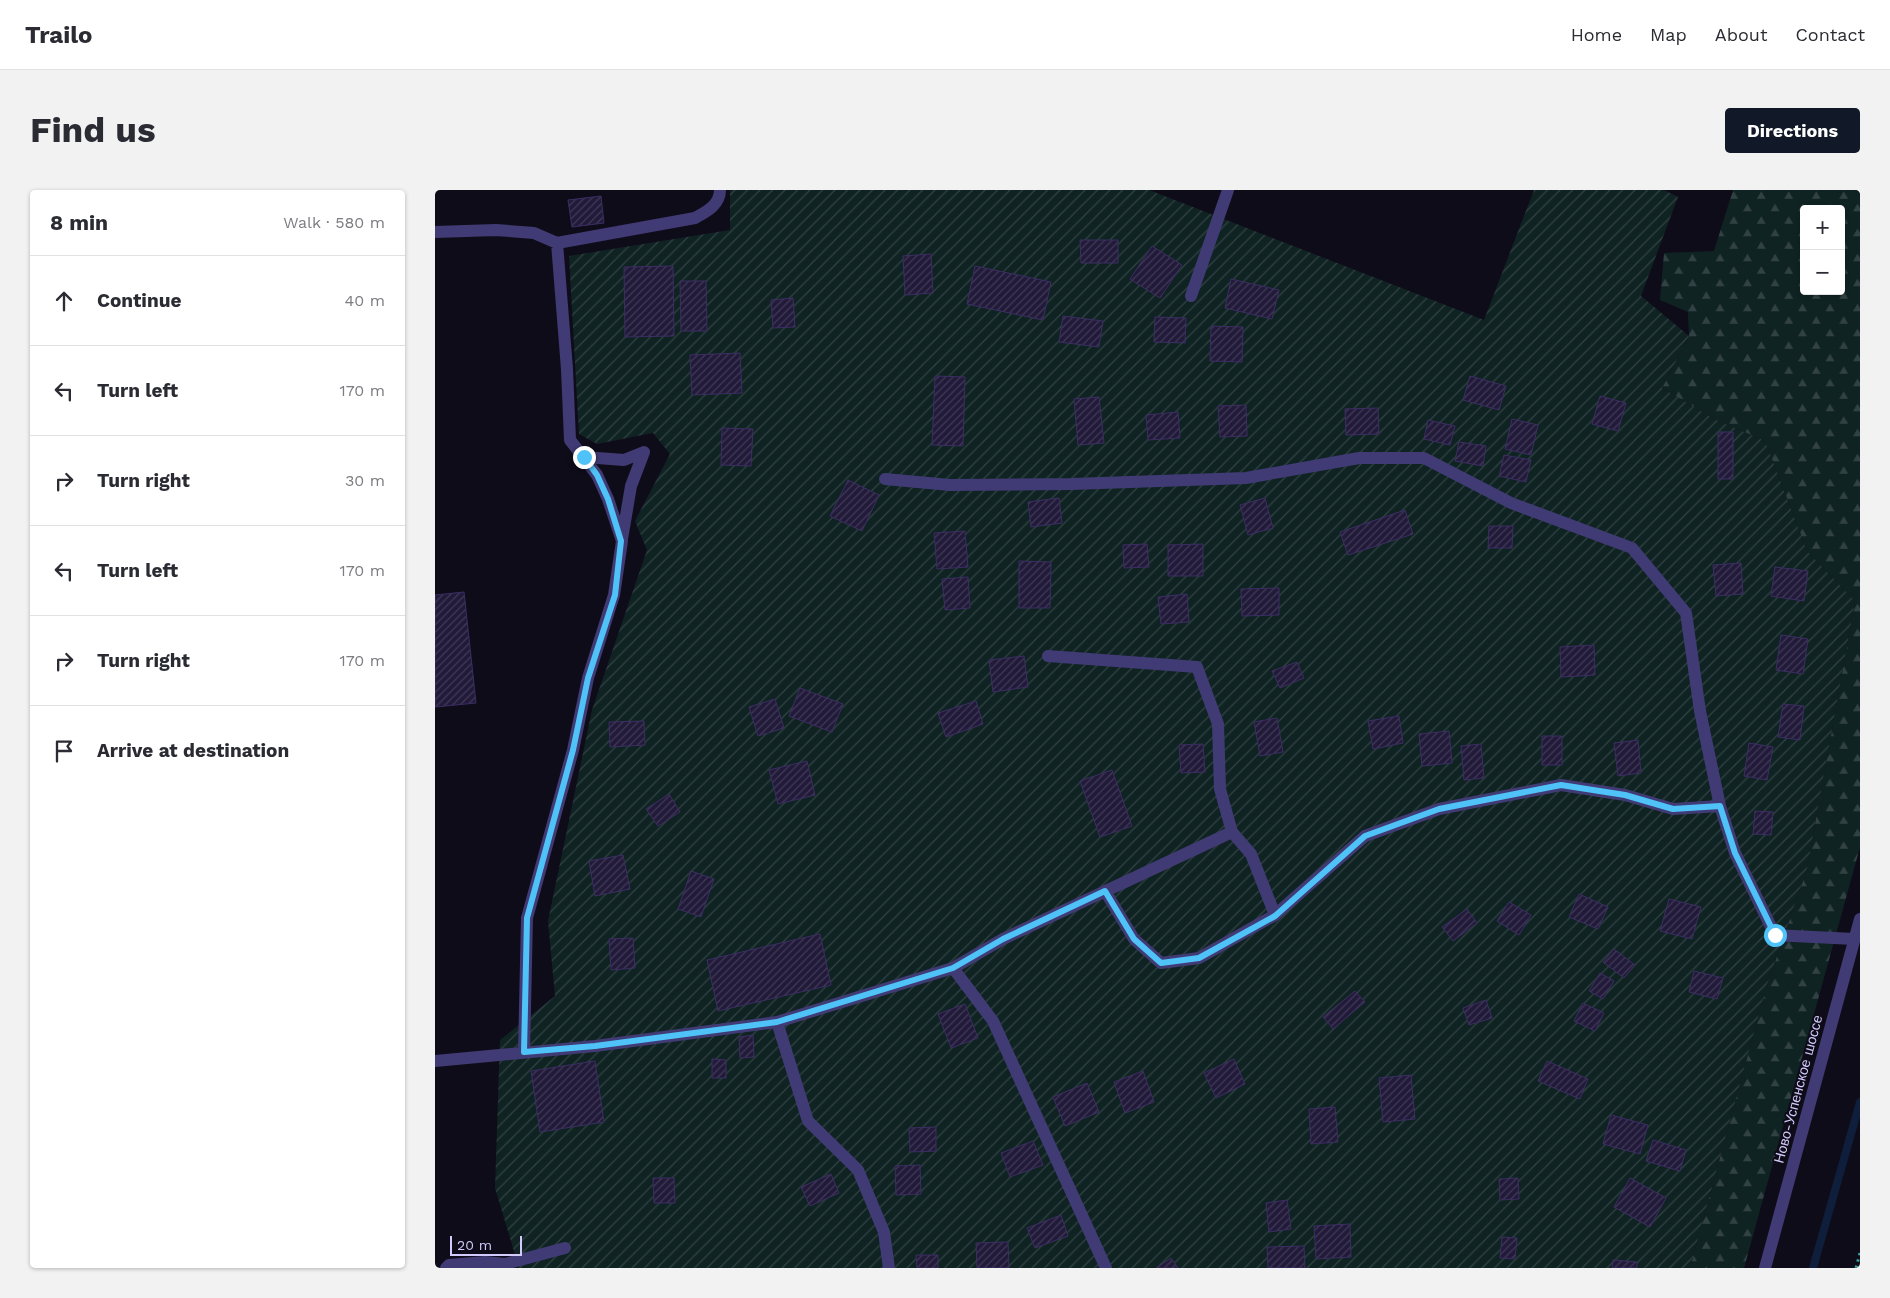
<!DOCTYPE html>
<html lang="en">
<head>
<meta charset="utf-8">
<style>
	:root { --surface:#fff; --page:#f2f2f3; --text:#2b2b33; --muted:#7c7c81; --line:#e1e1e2; --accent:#111827 }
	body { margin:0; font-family:"Work Sans",sans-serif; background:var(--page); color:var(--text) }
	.controls { position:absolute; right:15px; top:15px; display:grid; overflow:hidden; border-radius:5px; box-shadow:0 1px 4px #0004 }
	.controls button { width:45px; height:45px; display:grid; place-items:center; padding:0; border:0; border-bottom:1px solid var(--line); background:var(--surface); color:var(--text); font:25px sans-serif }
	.scale { position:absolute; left:15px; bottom:12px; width:72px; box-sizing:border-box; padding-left:5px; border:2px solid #d1cafa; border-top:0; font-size:14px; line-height:18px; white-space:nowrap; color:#d1cafa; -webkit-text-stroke:4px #0f0c1a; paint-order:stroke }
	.stop { position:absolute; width:15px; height:15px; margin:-11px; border:4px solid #4fc3f7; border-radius:50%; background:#fff }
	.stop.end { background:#4fc3f7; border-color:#fff; box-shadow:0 1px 5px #0008 }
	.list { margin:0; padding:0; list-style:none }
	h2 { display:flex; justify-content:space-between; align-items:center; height:65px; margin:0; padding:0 20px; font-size:21px }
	h2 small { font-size:16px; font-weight:400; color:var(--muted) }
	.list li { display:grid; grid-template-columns:32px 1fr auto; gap:15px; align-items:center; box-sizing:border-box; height:90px; padding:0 20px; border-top:1px solid var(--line) }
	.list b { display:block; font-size:19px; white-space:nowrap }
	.list em { font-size:16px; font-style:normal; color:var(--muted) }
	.icon { flex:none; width:28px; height:28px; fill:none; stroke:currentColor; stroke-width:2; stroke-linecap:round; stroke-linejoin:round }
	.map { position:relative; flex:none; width:1425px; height:1078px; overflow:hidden; border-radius:5px }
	header { display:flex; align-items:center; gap:30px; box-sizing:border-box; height:70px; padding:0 25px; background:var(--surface); border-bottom:1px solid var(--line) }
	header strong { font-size:24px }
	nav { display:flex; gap:28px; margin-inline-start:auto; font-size:18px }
	.intro { display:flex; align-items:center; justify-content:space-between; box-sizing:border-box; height:120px; padding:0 30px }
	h1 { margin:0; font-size:35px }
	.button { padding:12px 22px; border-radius:5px; background:var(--accent); color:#fff; font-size:18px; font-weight:700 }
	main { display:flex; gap:30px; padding:0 30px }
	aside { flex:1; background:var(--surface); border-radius:5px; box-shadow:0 1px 4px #0004 }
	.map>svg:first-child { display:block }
</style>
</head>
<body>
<header>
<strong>Trailo</strong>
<nav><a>Home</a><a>Map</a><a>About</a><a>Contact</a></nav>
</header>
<div class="intro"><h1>Find us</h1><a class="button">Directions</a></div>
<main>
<aside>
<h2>8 min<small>Walk · 580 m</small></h2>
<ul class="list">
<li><svg class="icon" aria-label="ahead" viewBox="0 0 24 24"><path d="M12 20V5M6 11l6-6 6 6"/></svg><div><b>Continue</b></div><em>40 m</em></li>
<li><svg class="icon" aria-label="left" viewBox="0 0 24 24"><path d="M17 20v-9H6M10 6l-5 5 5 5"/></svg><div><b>Turn left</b></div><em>170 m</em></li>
<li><svg class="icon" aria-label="right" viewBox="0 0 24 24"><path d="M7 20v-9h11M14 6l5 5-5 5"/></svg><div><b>Turn right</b></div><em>30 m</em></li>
<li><svg class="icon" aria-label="left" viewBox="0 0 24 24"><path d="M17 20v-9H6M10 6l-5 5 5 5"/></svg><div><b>Turn left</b></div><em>170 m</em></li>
<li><svg class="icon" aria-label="right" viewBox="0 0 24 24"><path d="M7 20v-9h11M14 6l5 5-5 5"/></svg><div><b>Turn right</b></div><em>170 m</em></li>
<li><svg class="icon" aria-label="arrive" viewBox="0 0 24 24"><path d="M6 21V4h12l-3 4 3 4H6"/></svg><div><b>Arrive at destination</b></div></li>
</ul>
</aside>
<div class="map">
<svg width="1425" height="1078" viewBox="0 0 1425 1078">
	<defs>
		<pattern id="forest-firs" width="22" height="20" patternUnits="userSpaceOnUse" patternTransform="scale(1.25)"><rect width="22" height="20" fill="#102323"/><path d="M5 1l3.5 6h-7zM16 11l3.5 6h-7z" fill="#324244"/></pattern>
		<pattern id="garden-furrows" width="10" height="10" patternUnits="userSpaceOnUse" patternTransform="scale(1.25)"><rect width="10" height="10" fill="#102323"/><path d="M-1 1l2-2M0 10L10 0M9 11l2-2" fill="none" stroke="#324244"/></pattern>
		<pattern id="building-hatch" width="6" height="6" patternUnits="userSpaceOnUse" patternTransform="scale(1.25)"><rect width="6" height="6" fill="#221a39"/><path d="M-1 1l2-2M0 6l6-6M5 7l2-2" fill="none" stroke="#413a57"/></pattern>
	</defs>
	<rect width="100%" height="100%" fill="#0f0c1a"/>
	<path fill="url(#forest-firs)" fill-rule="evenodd" d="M1298,0H1425V657L1309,1078H1255L1331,798L1372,679L1420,411L1372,361L1330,251L1279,229L1227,198L1254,146L1253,122L1225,110L1229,63L1279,61ZM1369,19H1406V101H1369Z"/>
	<path fill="url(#garden-furrows)" d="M295,0H714L1049,130L1099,0H1229L1243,7L1206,106L1254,146L1227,198L1279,229L1330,251L1372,361L1420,411L1372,679L1331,798L1255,1078H84L60,998L65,850L120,806L113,731L157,520L212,360L200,331L235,264L218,243L162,254L144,244L134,66L295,40Z"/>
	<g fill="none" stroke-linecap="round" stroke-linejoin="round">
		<path stroke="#0f1e3b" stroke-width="8" d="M1378,1078L1425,912"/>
	</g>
	<path fill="url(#building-hatch)" stroke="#3b2e63" d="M166,6L169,33L137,37L133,10Z
		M645,50H683V73H646Z
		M717,56L747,75L725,108L695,89Z
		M496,64L498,103L470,105L468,66Z
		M238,76L239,146L190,147L189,77Z
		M540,76L616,92L608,130L532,114Z
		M796,89L844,100L837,129L790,118Z
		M245,91H271L272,141H246Z
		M358,108L360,137L338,138L336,110Z
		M628,126L668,131L664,157L624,152Z
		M720,127L751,128L750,153L719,152Z
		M776,136L808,137L807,172L775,171Z
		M305,163L307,203L257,205L255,165Z
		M500,186L530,187L528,256L497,255Z
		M1035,186L1071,196L1064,220L1028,210Z
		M1165,206L1191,213L1183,241L1157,234Z
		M664,207L669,253L643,255L639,209Z
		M811,215L812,246L785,247L783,216Z
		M943,218L944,244L911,245L910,219Z
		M743,222L745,248L713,250L711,225Z
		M1077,229L1103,235L1096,265L1070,259Z
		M993,230L1020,236L1015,255L989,249Z
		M287,238L318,239L316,276L286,275Z
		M1283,242H1298V289H1283Z
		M1024,252L1051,256L1048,276L1020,271Z
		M1069,265L1096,270L1091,292L1064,286Z
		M413,290L444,305L427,341L395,326Z
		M624,308L627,333L596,337L593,312Z
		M830,308L838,338L813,345L805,315Z
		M970,320L978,344L913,365L905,342Z
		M1054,336H1078L1077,358H1053Z
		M530,341L533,377L502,379L499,343Z
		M712,354L714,377L689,378L688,355Z
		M768,354V386H733V355Z
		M584,371L616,372L615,418H584Z
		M1306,373L1308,404L1281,406L1278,375Z
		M1340,377L1373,381L1369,411L1336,406Z
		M533,387L535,418L510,420L507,389Z
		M844,398V425L807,426L806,399Z
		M29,402L41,513L0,517V405Z
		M752,404L754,432L726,434L723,407Z
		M1346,445L1373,449L1368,484L1341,480Z
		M1159,455L1160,485L1126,487L1125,457Z
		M589,466L593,497L558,502L554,470Z
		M862,472L869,488L845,498L837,481Z
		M365,498L408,514L397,542L354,526Z
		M340,509L349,538L323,546L314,517Z
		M541,511L548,534L511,547L503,523Z
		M1348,514L1369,516L1365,550L1343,547Z
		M964,526L968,553L938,559L933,531Z
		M842,528L848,562L825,566L819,532Z
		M209,531L210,555L175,557L174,532Z
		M1014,541L1017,573L987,576L984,544Z
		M1107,546H1127V575H1107Z
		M1203,550L1206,583L1183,586L1179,553Z
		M1314,553L1338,557L1332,590L1309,586Z
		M768,554L770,582L746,583L744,555Z
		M1046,554L1049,588L1029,590L1026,556Z
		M372,571L380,605L343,614L334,580Z
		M677,580L697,636L665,647L645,591Z
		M234,604L245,622L223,636L211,619Z
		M1320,621L1338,622L1336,645L1318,644Z
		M188,665L195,699L160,706L154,671Z
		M256,681L279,689L266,727L243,719Z
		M1144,704L1173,717L1163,739L1134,727Z
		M1234,709L1266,717L1257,749L1225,741Z
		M1074,712L1096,725L1084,745L1062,731Z
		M1032,719L1042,733L1018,751L1007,737Z
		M385,744L396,795L283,821L272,770Z
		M198,748L200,778L176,780L174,749Z
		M1179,759L1200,775L1189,788L1168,772Z
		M1259,781L1288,788L1282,809L1254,802Z
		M1165,783L1179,791L1168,809L1154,801Z
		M920,801L930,812L898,839L888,827Z
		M1051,810L1057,828L1034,835L1028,818Z
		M1148,813L1169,823L1160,841L1139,831Z
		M530,814L543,848L516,858L503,824Z
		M318,845L319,867L305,868L304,847Z
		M277,869L291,870V888H277Z
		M799,869L810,894L781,908L769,883Z
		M160,871L169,932L105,942L96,881Z
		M1112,871L1153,889L1145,909L1103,891Z
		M708,881L719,912L690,923L679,892Z
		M976,885L980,929L948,932L944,888Z
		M652,893L664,922L630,936L618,907Z
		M900,917L903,952L876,954L874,919Z
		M1176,925L1213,935L1205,964L1168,954Z
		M501,937V961L475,962L474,938Z
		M1218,950L1251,960L1245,981L1211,971Z
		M598,951L608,975L575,987L566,963Z
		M485,975L486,1004L461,1005L460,976Z
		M396,984L404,1003L375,1016L366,997Z
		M218,988H239L240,1013H219Z
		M1083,988L1084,1009L1065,1010L1064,989Z
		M1195,988L1231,1008L1215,1037L1179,1017Z
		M852,1010L856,1039L834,1042L831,1013Z
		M626,1025L633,1046L600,1058L592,1038Z
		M915,1034L916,1067L881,1069L879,1036Z
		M1067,1047L1082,1048L1080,1069L1065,1068Z
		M573,1052L574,1078H542L541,1053Z
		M869,1056L870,1078H833L832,1057Z
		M481,1065H503V1078H482Z
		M736,1068L743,1078H721Z
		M1178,1070L1202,1072V1078H1177Z"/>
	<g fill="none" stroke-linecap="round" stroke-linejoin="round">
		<path stroke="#36a2a0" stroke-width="3" stroke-dasharray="2.5 4" stroke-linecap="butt" d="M1421,1078L1425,1063"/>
		<path stroke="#403b75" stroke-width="12" d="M0,42L61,40L99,43L122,53L132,179L135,250L162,285L173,309L187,351L179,405L153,488L138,560L92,728L89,862
			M122,53L260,28C271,22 285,15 285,0
			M756,106L793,0
			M149,267L189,270L209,262L196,296L187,349
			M450,289L515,295L637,294L811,288L924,268H989L1076,313L1197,358L1251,423L1265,521L1285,616L1300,663L1340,745L1419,749
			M613,466L762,477L783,534L785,599L797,642L816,664L840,725
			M670,701L699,749L726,773L764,768L840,725L930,646L1004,619L1126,595L1190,605L1238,619L1285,616
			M518,778L558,831L671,1078
			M342,832L373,931L423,980L449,1042L454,1078
			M0,871L160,856L342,832L518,778L568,749L797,642
			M11,1078L14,1075L50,1072L70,1074L130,1058
			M1330,1078L1425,729"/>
	</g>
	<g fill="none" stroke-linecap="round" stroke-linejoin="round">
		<path stroke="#4fc3f7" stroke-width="6" d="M149,267L162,285L173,309L186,351L180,405L153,488L138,560L92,728L89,862L160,856L342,832L518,778L568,749L670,701L699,749L726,773L764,768L840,726L930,646L1004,619L1126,595L1190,605L1238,619L1285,616L1300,663L1340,745"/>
	</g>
	<g text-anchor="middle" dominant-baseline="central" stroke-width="4" stroke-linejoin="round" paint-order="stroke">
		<g font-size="14" fill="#d1cafa" stroke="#0f0c1a">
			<text transform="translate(1363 899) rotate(-75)">Ново-Успенское шоссе</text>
		</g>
	</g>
</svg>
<div class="controls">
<button>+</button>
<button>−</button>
</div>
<div class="scale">20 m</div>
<div class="stop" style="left:1340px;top:745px"></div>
<div class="stop end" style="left:149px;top:267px"></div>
</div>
</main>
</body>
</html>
